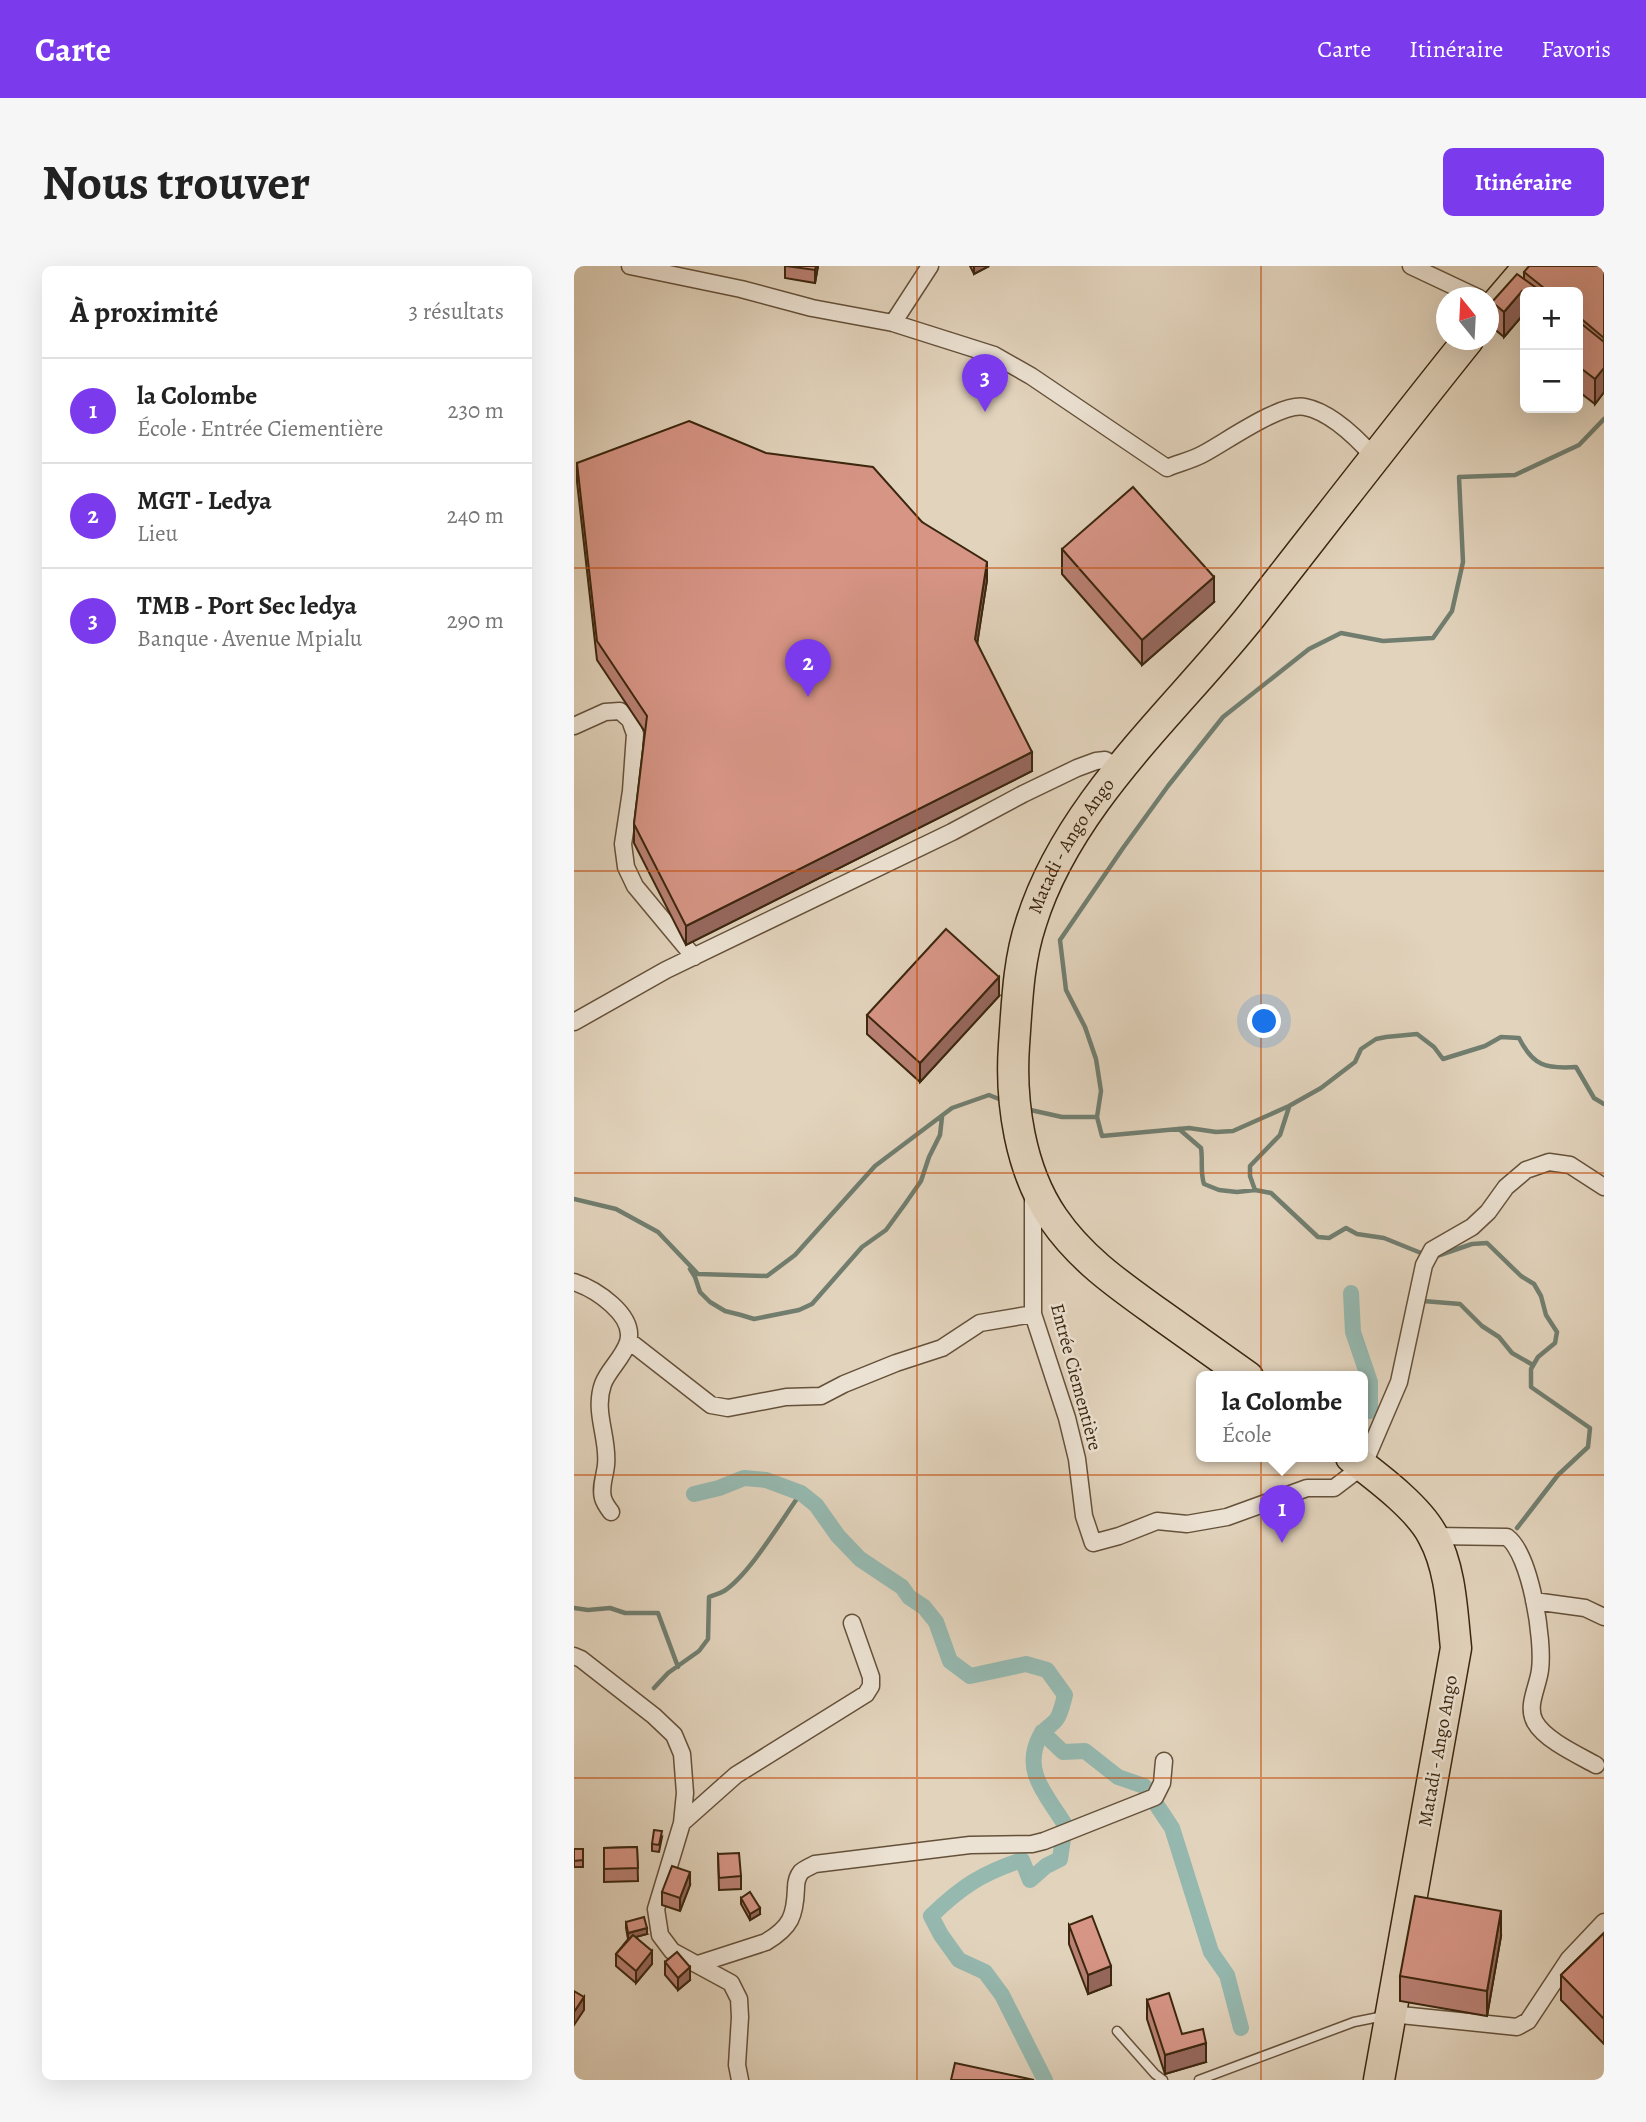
<!DOCTYPE html>
<html lang="fr">
<head>
<meta charset="utf-8">
<style>
	:root { --surface:#fff; --page:#f6f6f6; --text:#222; --muted:#767676; --line:#e0e0e0; --accent:#7c3aed }
	body { margin:0; font-family:Alegreya,serif; background:var(--page); color:var(--text) }
	.controls { position:absolute; right:21px; top:21px; display:grid; overflow:hidden; border-radius:10px; box-shadow:0 7px 28px #0002 }
	.controls button { width:63px; height:63px; display:grid; place-items:center; padding:0; border:0; border-bottom:2px solid var(--line); background:var(--surface); color:var(--text); font:35px sans-serif }
	.compass { position:absolute; left:862px; top:21px; width:63px; height:63px; border-radius:50%; background:var(--surface); box-shadow:0 7px 28px #0002; rotate:342deg }
	.you { position:absolute; left:691px; top:756px; width:24px; height:24px; margin:-18px; border:5px solid #fff; border-radius:50%; background:#1a73e8; box-shadow:0 0 0 10px #1a73e833 }
	.badge { display:grid; place-items:center; width:46px; height:46px; border-radius:50%; background:var(--accent); color:#fff; font-size:23px; font-weight:700 }
	.pin { position:absolute; translate:-50% -58px; filter:drop-shadow(0 2px 4px #0008) }
	.pin::after { content:''; position:absolute; top:37px; width:24px; height:21px; background:inherit; clip-path:polygon(0 0,100% 0,50% 100%) }
	.popup { position:absolute; left:622px; top:1105px; width:172px; height:91px; box-sizing:border-box; display:grid; place-content:center; border-radius:10px; background:var(--surface); filter:drop-shadow(0 2px 5px #0005); font-size:23px; white-space:nowrap; color:var(--muted) }
	.popup b { font-size:26px; color:var(--text) }
	.popup::after { content:''; position:absolute; left:50%; top:100%; margin-left:-14px; border:14px solid transparent; border-top-color:var(--surface) }
	.list { margin:0; padding:0; list-style:none }
	h2 { display:flex; justify-content:space-between; align-items:center; height:91px; margin:0; padding:0 28px; font-size:30px }
	h2 small { font-size:23px; font-weight:400; color:var(--muted) }
	.list li { display:grid; grid-template-columns:46px 1fr auto; gap:21px; align-items:center; box-sizing:border-box; height:105px; padding:0 28px; border-top:2px solid var(--line) }
	.list b { display:block; font-size:26px; white-space:nowrap }
	.list p { margin:0; font-size:23px; white-space:nowrap; color:var(--muted) }
	.list em { font-size:23px; font-style:normal; color:var(--muted) }
	.map { position:relative; flex:none; width:1030px; height:1814px; overflow:hidden; border-radius:10px }
	header { display:flex; align-items:center; gap:42px; box-sizing:border-box; height:98px; padding:0 35px; background:var(--accent); color:#fff }
	header strong { font-size:33px }
	nav { display:flex; gap:38px; margin-inline-start:auto; font-size:24px }
	.intro { display:flex; align-items:center; justify-content:space-between; box-sizing:border-box; height:168px; padding:0 42px }
	h1 { margin:0; font-size:49px }
	.button { padding:18px 32px; border-radius:10px; background:var(--accent); color:#fff; font-size:24px; font-weight:700 }
	main { display:flex; gap:42px; padding:0 42px }
	aside { flex:1; background:var(--surface); border-radius:10px; box-shadow:0 7px 28px #0002 }
	.map>svg:first-child { display:block }
</style>
</head>
<body>
<header>
<strong>Carte</strong>
<nav><a>Carte</a><a>Itinéraire</a><a>Favoris</a></nav>
</header>
<div class="intro"><h1>Nous trouver</h1><a class="button">Itinéraire</a></div>
<main>
<aside>
<h2>À proximité<small>3 résultats</small></h2>
<ul class="list">
<li><span class="badge">1</span><div><b>la Colombe</b><p>École · Entrée Ciementière</p></div><em>230 m</em></li>
<li><span class="badge">2</span><div><b>MGT - Ledya</b><p>Lieu</p></div><em>240 m</em></li>
<li><span class="badge">3</span><div><b>TMB - Port Sec ledya</b><p>Banque · Avenue Mpialu</p></div><em>290 m</em></li>
</ul>
</aside>
<div class="map">
<svg width="1030" height="1814" viewBox="0 0 1030 1814">
	<rect width="100%" height="100%" fill="#e2d3bc"/>
	<filter id="stains"><feTurbulence type="fractalNoise" baseFrequency=".00286" numOctaves="4"/><feColorMatrix values="0 0 0 0 .2 0 0 0 0 .09 0 0 0 0 .02 0 0 0 .5 -.17"/></filter>
	<radialGradient id="worn" r=".72"><stop offset=".6" stop-color="#630" stop-opacity="0"/><stop offset="1" stop-color="#630" stop-opacity=".3"/></radialGradient>
	<g fill="none" stroke-linecap="round" stroke-linejoin="round">
		<path stroke="#717e6f" stroke-width="4.5" d="M452,843L488,851H523L527,825L522,793L511,761L492,724L486,674L549,582L594,520L649,451L735,383L767,367L809,375L859,372L878,345L889,296L885,211L941,209L1005,179L1030,153
			M523,851L528,870L615,862L642,866L659,865L715,840L747,822L781,796L787,783L802,773L812,771L843,768L860,781L869,793L911,780L927,771L945,772C959,800 972,803 1002,801L1020,832L1030,838
			M605,863L627,882C629,895 626,906 630,918L645,924L663,926L681,924L697,927L744,971L755,972L772,962L783,968L810,972L847,987
			M681,924L676,910V900L706,869L715,841
			M0,933L42,943L84,966L124,1008L193,1010L221,989L301,900L378,842L415,829L430,835
			M863,990L898,978L913,977L947,1010L960,1018L967,1030L972,1049L983,1066L981,1077L964,1091L957,1103V1121L1016,1162L1014,1181L984,1209L943,1262
			M116,1003L121,1011L126,1026L136,1036L151,1045L167,1049L180,1053L225,1044L238,1038L288,981L312,964L331,938L347,915L355,891L366,869L368,851
			M849,1035L886,1038L908,1060L925,1071L938,1087L959,1099
			M0,1342L14,1344L36,1342L51,1347H84L104,1401
			M80,1422L94,1407L125,1385L134,1373L135,1331C139,1329 145,1328 150,1325C176,1308 208,1253 227,1227"/>
		<path stroke="#95b8af" stroke-width="16" d="M777,1027L779,1066L796,1116V1145
			M120,1228L145,1222L170,1212L192,1214L227,1227L242,1239L264,1270L286,1293L328,1321L335,1331L350,1341L362,1356L376,1395L396,1410L452,1398L473,1404L491,1429C489,1436 487,1448 482,1454C477,1460 470,1463 466,1470C447,1506 474,1530 491,1559L486,1593L472,1600L456,1614L448,1594C408,1607 387,1621 357,1650L367,1669L385,1694L411,1706L428,1729L471,1814
			M468,1466L489,1486L511,1485L544,1511L570,1520L598,1562L637,1686L653,1709L667,1762"/>
		<g stroke="#65513a" stroke-width="11">
			<path id="lane" d="M543,1765L581,1808L589,1814
				M625,1814L780,1756L810,1750"/>
		</g>
		<g stroke="#65513a" stroke-width="19">
			<path id="street" d="M56,0L167,23L238,42L319,57L420,89L457,110L593,202C605,197 618,194 629,188C652,176 707,136 731,141C757,146 783,172 800,191
				M837,0L905,32
				M319,57L356,0
				M0,460L31,446L46,445L56,454L61,468L57,525L49,578L52,601L61,620L120,691
				M0,756L92,704L378,566L449,528L503,502L522,495L531,494L546,502
				M459,930V1048L493,1152L503,1193L510,1250L519,1277L545,1270L583,1255L613,1258L653,1251L733,1222H760L789,1200L825,1116L850,999L858,984L898,961L914,946L932,921L952,904L975,896L996,899L1030,921
				M0,1016C21,1023 62,1049 54,1076C49,1092 34,1104 29,1118C19,1146 35,1172 32,1199C31,1210 26,1221 29,1232C30,1236 34,1242 37,1246
				M55,1075L137,1139L154,1142L212,1131L247,1130L270,1118L322,1097L368,1082L406,1057L459,1048
				M859,1270L933,1271C957,1289 970,1375 966,1404C964,1421 952,1440 961,1456C971,1474 1004,1489 1022,1499
				M960,1335L1011,1342L1030,1351
				M0,1390L7,1393L80,1450L100,1469L108,1488L111,1527L108,1557L82,1643L86,1669L98,1685L157,1717L165,1733L166,1751L163,1799L166,1814
				M108,1557L162,1509L292,1428L297,1420V1411L278,1357
				M124,1698L192,1676C217,1661 221,1650 222,1622C222,1616 223,1611 227,1606C230,1603 237,1600 241,1598L396,1579L458,1578L470,1575L581,1531L588,1517L590,1495
				M817,1748L943,1761L954,1755L995,1693L1030,1656"/>
		</g>
		<g stroke="#3b260e" stroke-width="33">
			<g id="highway">
				<path d="M914,48L955,0"/>
				<path id="s1" d="M674,1111C644,1090 614,1068 584,1047C545,1019 507,993 479,952C446,904 436,836 440,779C443,738 444,696 457,657C494,537 602,445 678,349C750,257 821,165 894,74"/>
				<path d="M777,1191C803,1211 845,1242 859,1270C877,1303 878,1345 882,1382L805,1814"/>
			</g>
		</g>
		<use href="#lane" stroke="#ece2d3" stroke-width="8"/>
		<use href="#street" stroke="#ece2d3" stroke-width="16"/>
		<use href="#highway" stroke="#e2d3bc" stroke-width="30"/>
	</g>
	<path fill="#b98073" stroke="#3b260e" stroke-width="2" d="M211,0H244L241,17L211,12Z
		M396,0H415L400,8Z
		M1030,0V126L1021,138L1004,125V26H951V53L948,50L930,71L918,61V36L950,13V6Z
		M3,197L348,256L413,314L403,377L458,505L112,679L60,577V558L71,466L23,394L3,216Z
		M488,283L640,336L568,399L488,308Z
		M425,730L346,816L293,768V749Z
		M88,1571L85,1586L78,1585V1578Z
		M63,1581L64,1615L30,1616V1582Z
		M0,1583H9V1601H0Z
		M144,1588L167,1610V1623L145,1624Z
		M116,1619L106,1645L88,1639V1626Z
		M167,1632L186,1648L176,1654L167,1638Z
		M52,1656L73,1668L62,1671L78,1698L62,1717L42,1700V1688L54,1673L52,1662Z
		M495,1659L537,1719L514,1728L495,1678Z
		M1030,1667V1778L987,1734V1709Z
		M927,1670L913,1750L826,1735V1710Z
		M91,1696L116,1714L104,1724L91,1709Z
		M573,1734L608,1768L632,1796L591,1808L573,1753Z"/>
	<path fill="#96685e" stroke="#3b260e" stroke-width="2" d="M242,0H244L241,17V4Z
		M400,0H415L400,8Z
		M948,25V50L930,71V46Z
		M1030,102V126L1021,138V113Z
		M413,296V314L401,392V373Z
		M640,311V336L568,399V374Z
		M458,486V505L112,679V660Z
		M425,711V730L346,816V797Z
		M116,1606V1619L106,1645V1632Z
		M186,1642V1648L176,1654V1648Z
		M927,1645V1670L913,1750V1725Z
		M73,1662V1668L54,1673V1667Z
		M78,1685V1698L62,1717V1705Z
		M537,1700V1719L514,1728V1709Z
		M116,1701V1714L104,1724V1712Z
		M10,1731V1744L0,1759V1746Z
		M632,1777V1796L591,1808V1789Z"/>
	<path fill="#d79586" stroke="#3b260e" stroke-width="2" d="M212,0H242L241,4Z
		M955,0H1030V72L1004,50V26H975L950,6Z
		M943,8L968,26H951V28L948,25L930,46L918,36Z
		M1004,55L1030,76V102L1021,113L1004,100Z
		M115,155L192,187L299,201L348,256L413,296L401,373L458,486L112,660L60,558L73,450L23,375L3,197Z
		M559,221L640,311L568,374L488,283Z
		M372,663L425,711L346,797L293,749Z
		M80,1564L88,1565L85,1579L78,1578Z
		M63,1581L64,1602L30,1603V1582Z
		M0,1583H9V1594L0,1595Z
		M165,1587L167,1610L145,1612L144,1588Z
		M98,1600L116,1606L106,1632L88,1626Z
		M176,1626L186,1642L176,1648L167,1632Z
		M841,1630L927,1645L913,1725L826,1710Z
		M518,1650L537,1700L514,1709L495,1659Z
		M70,1651L73,1662L54,1667L52,1656Z
		M1030,1667V1753L987,1709Z
		M59,1669L78,1685L62,1705L42,1688Z
		M103,1686L116,1701L104,1712L91,1696Z
		M0,1725L10,1731L0,1746Z
		M595,1727L608,1768L629,1763L632,1777L591,1789L573,1734Z
		M381,1797L460,1814H377Z"/>
	<path fill="none" stroke="#c54f0c" stroke-width="2" stroke-opacity="0.55" d="M343,0V1814M687,0V1814M0,302H1030M0,605H1030M0,907H1030M0,1209H1030M0,1512H1030"/>
	<g text-anchor="middle" dominant-baseline="central" stroke-width="5" stroke-linejoin="round" paint-order="stroke">
		<g font-size="19" fill="#3b260e" stroke="#ece2d3">
			<text stroke="none"><textPath href="#s1" startOffset="644">Matadi - Ango Ango</textPath></text>
			<text transform="translate(502 1111) rotate(75)">Entrée Ciementière</text>
			<text transform="translate(864 1485) rotate(-80)">Matadi - Ango Ango</text>
		</g>
	</g>
	<rect width="100%" height="100%" filter="url(#stains)"/>
	<rect width="100%" height="100%" fill="url(#worn)"/>
</svg>
<div class="controls">
<button>+</button>
<button>−</button>
</div>
<svg class="compass" viewBox="-18 -18 36 36"><path d="M0-13l5 13h-10z" fill="#e53935"/><path d="M0 13l5-13h-10z" fill="#767676"/></svg>
<div class="you"></div>
<div class="pin badge" style="left:708px;top:1277px">1</div>
<div class="popup"><b>la Colombe</b>École</div>
<div class="pin badge" style="left:234px;top:431px">2</div>
<div class="pin badge" style="left:411px;top:146px">3</div>
</div>
</main>
</body>
</html>
